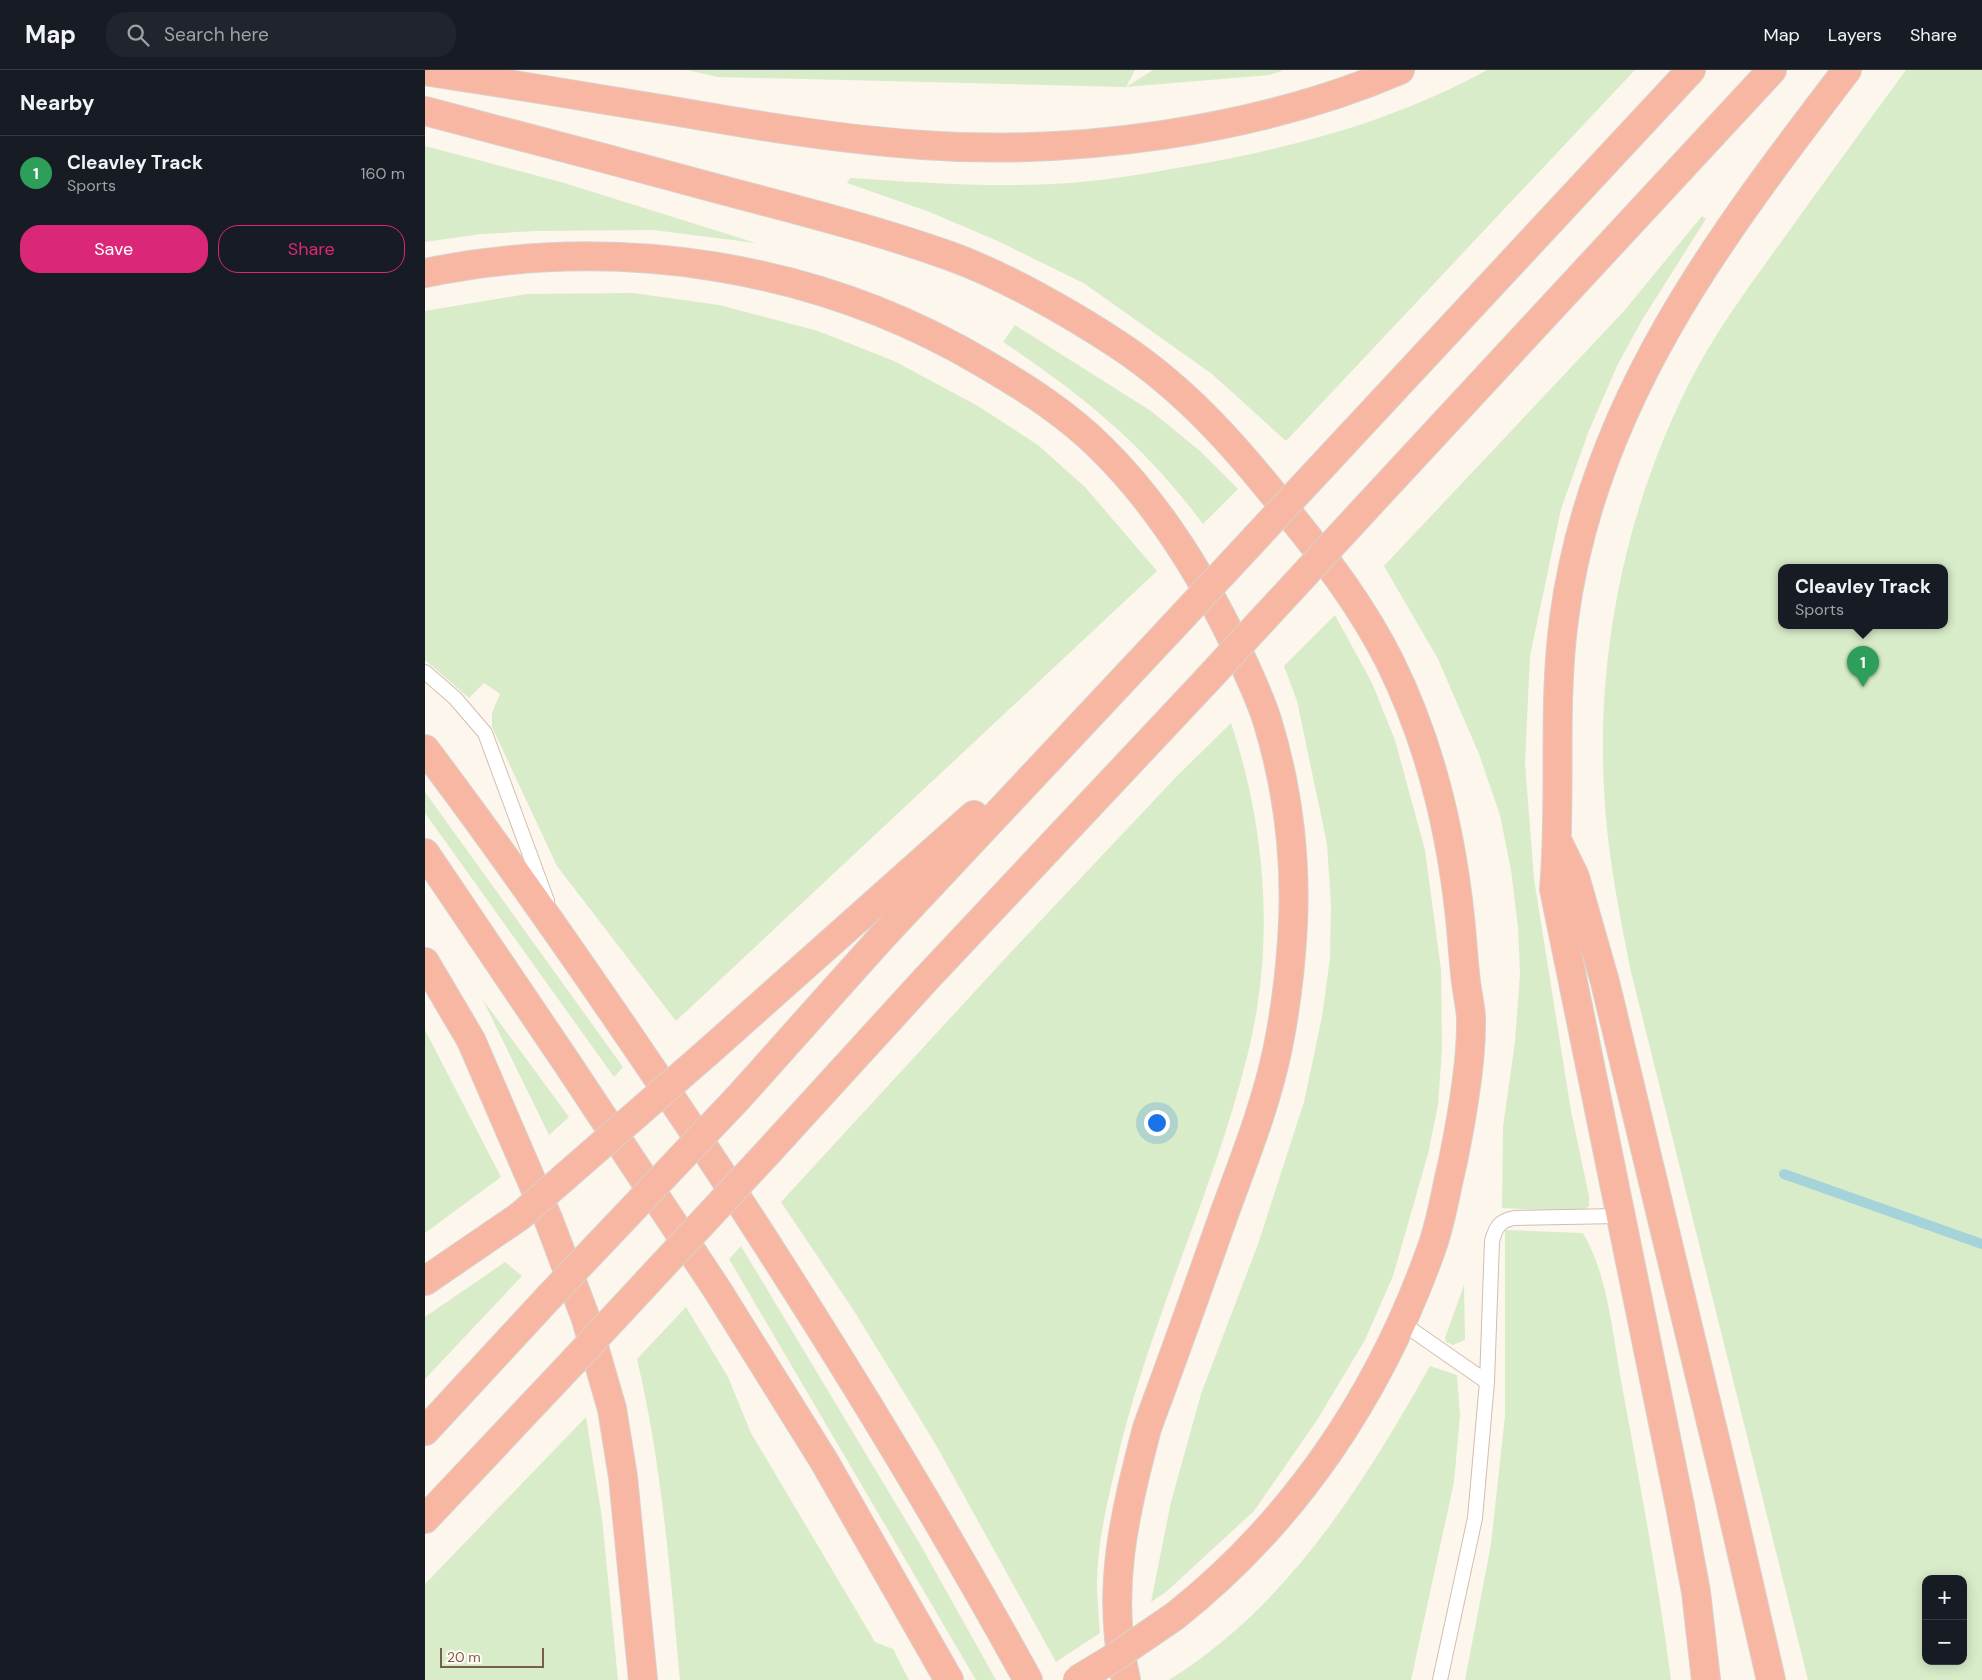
<!DOCTYPE html>
<html lang="en">
<head>
<meta charset="utf-8">
<style>
	:root { --surface:#171b24; --page:#20242c; --text:#f1f3f6; --muted:#9ea1a6; --line:#363941; --accent:#db2777 }
	body { margin:0; font-family:"DM Sans",sans-serif; background:var(--page); color:var(--text) }
	.controls { position:absolute; right:15px; bottom:15px; display:grid; overflow:hidden; border-radius:10px; box-shadow:0 2px 12px #0003 }
	.controls button { width:45px; height:45px; display:grid; place-items:center; padding:0; border:0; border-bottom:1px solid var(--line); background:var(--surface); color:var(--text); font:25px sans-serif }
	.scale { position:absolute; left:15px; bottom:12px; width:104px; box-sizing:border-box; padding-left:5px; border:2px solid #7a5c4d; border-top:0; font-size:14px; line-height:18px; white-space:nowrap; color:#7a5c4d; -webkit-text-stroke:4px #fffaf3; paint-order:stroke }
	.you { position:absolute; left:731px; top:1052px; width:18px; height:18px; margin:-12px; border:4px solid #fff; border-radius:50%; background:#1a73e8; box-shadow:0 0 0 8px #1a73e833 }
	.badge { display:grid; place-items:center; width:32px; height:32px; border-radius:50%; background:var(--accent); color:#fff; font-size:16px; font-weight:700 }
	.pin { position:absolute; translate:-50% -41px; filter:drop-shadow(0 1px 2px #0008) }
	.pin::after { content:''; position:absolute; top:26px; width:18px; height:15px; background:inherit; clip-path:polygon(0 0,100% 0,50% 100%) }
	.popup { position:absolute; left:1353px; top:494px; width:170px; height:65px; box-sizing:border-box; display:grid; place-content:center; border-radius:10px; background:var(--surface); filter:drop-shadow(0 1px 4px #0005); font-size:16px; white-space:nowrap; color:var(--muted) }
	.popup b { font-size:19px; color:var(--text) }
	.popup::after { content:''; position:absolute; left:50%; top:100%; margin-left:-10px; border:10px solid transparent; border-top-color:var(--surface) }
	.list { margin:0; padding:0; list-style:none }
	h2 { display:flex; justify-content:space-between; align-items:center; height:65px; margin:0; padding:0 20px; font-size:21px }
	h2 small { font-size:16px; font-weight:400; color:var(--muted) }
	.list li { display:grid; grid-template-columns:32px 1fr auto; gap:15px; align-items:center; box-sizing:border-box; height:75px; padding:0 20px; border-top:1px solid var(--line) }
	.list b { display:block; font-size:19px; white-space:nowrap }
	.list p { margin:0; font-size:16px; white-space:nowrap; color:var(--muted) }
	.list em { font-size:16px; font-style:normal; color:var(--muted) }
	.actions { display:flex; gap:10px; padding:15px 20px }
	.actions a { flex:1; padding:11px 0; border:1px solid var(--accent); border-radius:20px; text-align:center; font-size:18px; color:var(--accent) }
	.actions .main { background:var(--accent); color:#fff }
	.icon { flex:none; width:28px; height:28px; fill:none; stroke:currentColor; stroke-width:2; stroke-linecap:round; stroke-linejoin:round }
	.map { position:relative; flex:none; width:1557px; height:1610px; overflow:hidden }
	header { display:flex; align-items:center; gap:30px; box-sizing:border-box; height:70px; padding:0 25px; background:var(--surface); border-bottom:1px solid var(--line) }
	header strong { font-size:24px }
	nav { display:flex; gap:28px; margin-inline-start:auto; font-size:18px }
	.search { width:350px; height:45px; background:var(--page); display:flex; align-items:center; gap:12px; box-sizing:border-box; padding:0 18px; border-radius:20px; color:var(--muted); font-size:19px }
	main { display:flex }
	aside { flex:1; background:var(--surface) }
	.map>svg:first-child { display:block }
</style>
</head>
<body>
<header>
<strong>Map</strong>
<div class="search"><svg class="icon" aria-label="search" viewBox="0 0 24 24"><circle cx="10" cy="10" r="6"/><path d="M15 15l6 6"/></svg>Search here</div>
<nav><a>Map</a><a>Layers</a><a>Share</a></nav>
</header>
<main>
<aside>
<h2>Nearby<small></small></h2>
<ul class="list">
<li><span class="badge" style="background:#2e9e5b">1</span><div><b>Cleavley Track</b><p>Sports</p></div><em>160 m</em></li>
</ul>
<div class="actions"><a class="main">Save</a><a>Share</a></div>
</aside>
<div class="map">
<svg width="1557" height="1610" viewBox="0 0 1557 1610">
	<rect width="100%" height="100%" fill="#fdf6ec"/>
	<path fill="#d8ecc9" fill-rule="evenodd" d="M262,0H710L701,17L728,0H859L845,5L700,17L293,7Z
		M1062,0H1210L861,371L787,304L660,214L573,171L502,141L422,113L425,108C497,113 572,118 644,113C684,110 724,103 764,96C867,78 970,51 1062,0Z
		M1481,0H1557V1610H1383L1206,902C1195,847 1184,792 1180,736C1169,587 1201,432 1271,300C1296,254 1328,211 1359,168C1399,112 1440,56 1481,0ZM1357,498H1519V556H1357ZM1501,1509H1538V1591H1501Z
		M0,76L136,112L331,173L228,160L110,161L56,164L0,172Z
		M1277,146L1281,149L1217,250L1192,296L1163,363L1136,439L1105,586L1100,693L1109,809L1146,1041L1164,1126V1136L1156,1142L1077,1138L1078,1057L1090,972L1095,904L1093,857L1086,800L1075,745L1054,684L1013,589L959,496L1199,241Z
		M208,223L294,235L393,261L469,291L553,336L613,375L660,417L732,501L251,951L132,796L67,657V643L75,624L59,613L44,628L0,590V241L102,224Z
		M590,255L726,341L775,381L813,419L778,454C720,376 659,326 578,272Z
		M910,545L947,613L970,670L1000,780L1016,900L1017,979L1013,1035L1003,1084L968,1206L940,1270L892,1350L829,1441L741,1522L726,1532L746,1432L776,1324L833,1174L879,1032L897,947L905,888L906,834L902,774L872,631L859,596Z
		M806,653C841,758 850,874 823,983C788,1126 720,1260 689,1404C680,1442 671,1482 672,1521C673,1535 674,1549 675,1563L631,1592L511,1375L431,1244L356,1132L587,881L752,706Z
		M0,722L198,997L189,1007L0,743Z
		M58,930L144,1047L124,1065Z
		M0,960L76,1107L0,1163Z
		M1080,1160L1158,1163C1183,1206 1187,1261 1196,1310C1214,1409 1233,1509 1246,1610H1040L1066,1474L1080,1346Z
		M316,1176L495,1474L571,1610H551L304,1189Z
		M80,1192L97,1206L0,1309V1247Z
		M1039,1215L1040,1270L1028,1275L1021,1272L1020,1268Z
		M261,1237L303,1307L326,1363L450,1572L468,1579L484,1610H255C245,1502 237,1395 212,1289Z
		M1005,1296L1032,1305L1035,1346L1029,1412L986,1610H744C863,1536 938,1415 1005,1296Z
		M161,1347L177,1448L193,1610H0V1514Z"/>
	<g fill="none" stroke-linecap="round" stroke-linejoin="round">
		<path stroke="#a5d3da" stroke-width="10" d="M1359,1104L1557,1174"/>
		<g stroke="#d1beb0" stroke-width="16">
			<path id="service" d="M0,602L30,628L60,663L122,831
				M977,1253L1062,1312
				M1015,1610L1050,1448L1062,1312L1067,1171C1071,1157 1074,1151 1089,1148L1194,1146"/>
		</g>
		<g stroke="#dad1cd" stroke-width="30">
			<path id="motorway" d="M0,1C79,13 157,26 236,39C323,54 409,69 497,75C651,86 833,61 975,0
				M0,41C100,67 201,94 301,121C376,141 452,160 525,186C578,205 645,243 692,274C762,320 814,380 865,445C903,492 938,538 965,592C1004,671 1026,761 1035,848C1037,866 1038,885 1040,903C1041,918 1045,933 1046,947C1047,991 1037,1047 1028,1091C1021,1119 1017,1149 1007,1177C956,1322 871,1450 750,1546
				M0,203C191,164 392,194 560,294C601,318 642,344 676,378C729,430 770,494 803,560C817,590 832,619 842,650C862,715 871,785 868,853C866,895 861,937 853,977C841,1036 818,1092 798,1147C773,1218 748,1288 722,1358C700,1443 680,1521 701,1610
				M902,391L1266,0
				M940,439L1347,0
				M0,679C92,801 178,926 263,1053C383,1234 498,1419 603,1610
				M1133,772L1150,807L1180,912L1303,1423L1346,1610
				M0,783L142,993L293,1221L399,1391L524,1610
				M0,892L46,970L124,1151L161,1249L187,1339L198,1407L218,1610
				M283,982L549,745
				M313,1028L456,868L742,563
				M346,1079L502,908L782,610
				M0,1211L95,1146
				M0,1361L124,1227
				M0,1449L148,1292
				M1281,1610L1271,1522L1255,1436L1129,819C1137,729 1127,639 1139,549C1167,334 1294,167 1422,0"/>
		</g>
		<use href="#service" stroke="#fff" stroke-width="14"/>
		<use href="#motorway" stroke="#f7b7a3" stroke-width="28"/>
		<g stroke="#dad1cd" stroke-width="30" stroke-linecap="butt">
			<path id="motorway-bridge" d="M742,563L902,391
				M782,610L940,439
				M95,1146L283,982
				M124,1227L313,1028
				M148,1292L346,1079
				M652,1610L690,1587L750,1546"/>
		</g>
		<use href="#motorway-bridge" stroke="#f7b7a3" stroke-width="28"/>
	</g>
</svg>
<div class="controls">
<button>+</button>
<button>−</button>
</div>
<div class="scale">20 m</div>
<div class="you"></div>
<div class="pin badge" style="left:1438px;top:617px;background:#2e9e5b">1</div>
<div class="popup"><b>Cleavley Track</b>Sports</div>
</div>
</main>
</body>
</html>
